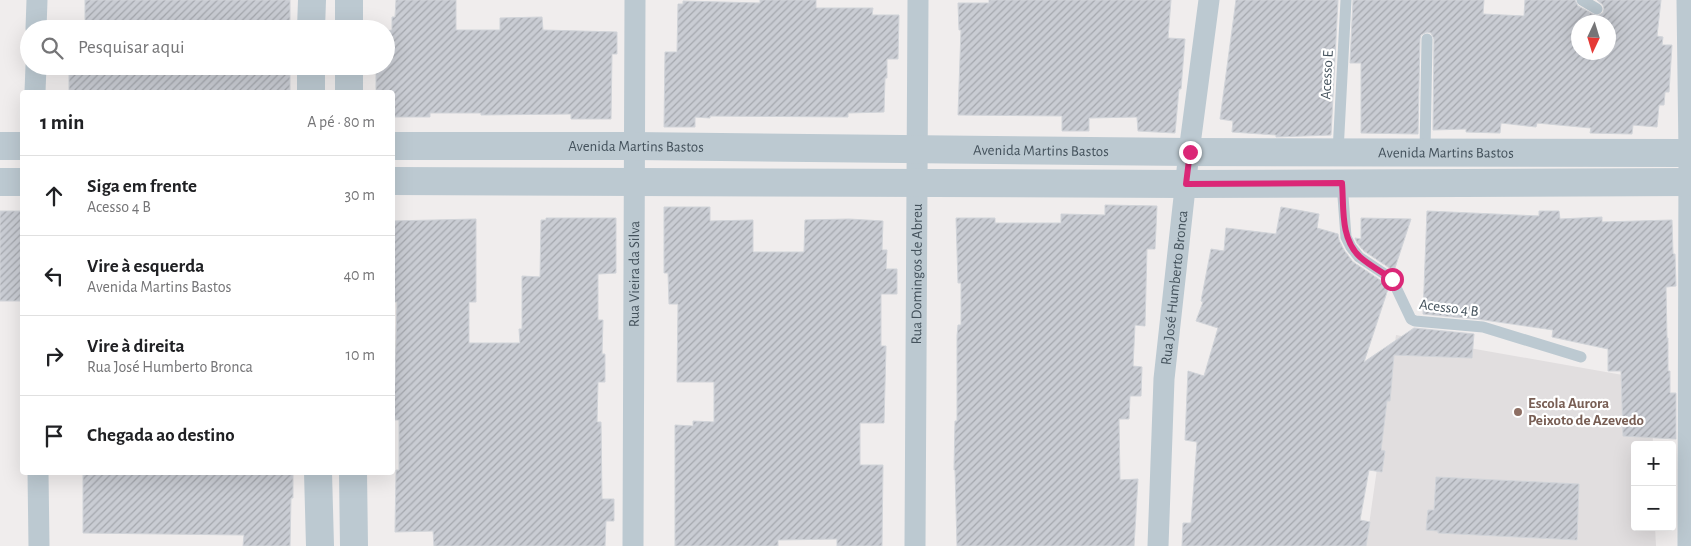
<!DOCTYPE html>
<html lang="pt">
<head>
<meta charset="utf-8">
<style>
	:root { --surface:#fff; --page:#f6f6f6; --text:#202124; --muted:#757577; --line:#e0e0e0 }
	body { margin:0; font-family:"Alegreya Sans",sans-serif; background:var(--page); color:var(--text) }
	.controls { position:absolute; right:15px; bottom:15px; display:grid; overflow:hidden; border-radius:5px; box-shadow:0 5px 20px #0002 }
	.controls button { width:45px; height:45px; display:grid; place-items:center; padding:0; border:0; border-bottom:1px solid var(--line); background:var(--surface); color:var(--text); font:25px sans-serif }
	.compass { position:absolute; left:1571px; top:15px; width:45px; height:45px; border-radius:50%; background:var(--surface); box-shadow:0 5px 20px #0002; rotate:184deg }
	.stop { position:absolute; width:15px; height:15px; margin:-11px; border:4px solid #db2777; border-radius:50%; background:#fff }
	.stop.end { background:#db2777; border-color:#fff; box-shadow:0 1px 5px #0008 }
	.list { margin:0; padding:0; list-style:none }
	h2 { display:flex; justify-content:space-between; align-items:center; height:65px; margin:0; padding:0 20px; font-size:21px }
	h2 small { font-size:16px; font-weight:400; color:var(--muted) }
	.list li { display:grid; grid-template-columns:32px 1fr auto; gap:15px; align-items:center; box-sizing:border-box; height:80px; padding:0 20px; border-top:1px solid var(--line) }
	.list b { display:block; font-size:19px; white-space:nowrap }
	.list p { margin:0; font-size:16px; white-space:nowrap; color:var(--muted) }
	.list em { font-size:16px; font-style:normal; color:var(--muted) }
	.icon { flex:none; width:28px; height:28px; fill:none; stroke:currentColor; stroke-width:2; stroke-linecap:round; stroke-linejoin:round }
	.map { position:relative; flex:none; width:1691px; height:546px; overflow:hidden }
	.search { position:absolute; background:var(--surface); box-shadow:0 5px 20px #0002; left:20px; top:20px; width:375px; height:55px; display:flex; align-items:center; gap:12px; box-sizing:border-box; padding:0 18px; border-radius:28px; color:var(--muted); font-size:19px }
	.panel { position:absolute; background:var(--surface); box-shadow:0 5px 20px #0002; left:20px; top:90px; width:375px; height:385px; border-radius:5px }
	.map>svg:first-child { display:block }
</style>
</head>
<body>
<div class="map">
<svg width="1691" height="546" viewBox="0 0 1691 546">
	<defs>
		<pattern id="building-hatch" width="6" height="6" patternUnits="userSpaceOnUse" patternTransform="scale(1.25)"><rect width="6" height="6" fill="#c9ccd3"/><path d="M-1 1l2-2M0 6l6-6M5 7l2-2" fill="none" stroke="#a5a8ae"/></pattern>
	</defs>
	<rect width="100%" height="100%" fill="#f0eded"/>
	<path fill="#e1dedf" d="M1396,335L1651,380L1653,445H1635V527H1655L1656,546H1366Z"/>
	<path fill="url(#building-hatch)" stroke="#d1d4d9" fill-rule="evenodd" d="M85,0H290V21H268V29H91L85,27Z
		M396,0H456V30H500V18L542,17L543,30L617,32V54H612L611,119H571V114L481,115V113H430V117H392V92H376V66H386V31L392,30V17H395Z
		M760,0H816V8H873L872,15H899L898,59H887V78H885L884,112L848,113V117L710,116V118L695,117V127H664L665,52H677L678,4H683V1L760,3Z
		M989,0H1171L1168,38L1185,39L1181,89H1179L1175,133L1138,131L1137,117L1089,118V131H1062V116L958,115L961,30H959L958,3H989Z
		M1236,0H1338L1331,135L1276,137V135L1232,132L1233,121L1220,119Z
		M1353,0H1484L1483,14L1524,16L1525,0H1575L1578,6L1597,16L1603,13L1604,9L1603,5L1597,0H1661L1657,36L1663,37L1662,45H1672L1669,92H1665L1664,105H1659L1657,127L1633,125L1632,134L1590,133L1591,128L1537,123L1536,127L1501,123L1500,133L1466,132V129L1433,130L1434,39L1431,33L1427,32L1421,35L1420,39L1418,134L1361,133V63H1350ZM1578,22H1608V52H1578Z
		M69,66L290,69V92H69Z
		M1105,205L1157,206L1155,249H1147L1145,326L1135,325L1133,366L1142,367L1141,396H1130L1129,419H1119L1120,480L1138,479L1134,546H957L955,470H954L955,421H957V336L958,325H961V283H958L956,218H995V223H1061V214L1105,215Z
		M664,207H710V221L753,220V252H804L805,220L849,219L883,221L882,250H887L886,269H897V294H881V346H886L884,423H860V465H883L882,546H837V539L778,540V546H675V425L693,426V421L714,422V382H677L678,304H669L668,273H664Z
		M1281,207L1319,214L1317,228L1338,234L1339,240L1344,250L1353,262L1386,284L1388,289L1364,362L1414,328L1474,334L1472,358L1394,355L1390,401H1387L1381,450L1385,451L1382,472L1369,470L1360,520L1370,522L1366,546H1182L1183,523H1191L1197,442L1185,440L1188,371L1204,376L1218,328L1196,321L1203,302L1201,301L1211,249L1224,251L1226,228L1276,234Z
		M0,211H22V301H0Z
		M1427,211L1539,216V211H1559L1560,219L1602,217V222L1672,220L1673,254H1675L1676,286L1666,287L1667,338H1668V371H1670V393H1676V439L1623,436L1621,371H1608V349L1552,337L1553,330L1484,320L1423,314Z
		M546,218H616V273L598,274V320H603L602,354H605V382H598L597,422H601L602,499H614V521H606L605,546H434L433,531L395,532L396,470H399V420H392V382H395L397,302H392V221L476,219V302H469V343H520L519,329H522V276L540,277L541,220H546Z
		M1361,218L1411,219L1394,271L1364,251L1357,243L1355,238L1361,239Z
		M83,472H293V498H291L290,546H243L244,535L83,533Z
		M1436,477L1579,484L1577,540L1438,533V531L1426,530L1428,510H1434Z"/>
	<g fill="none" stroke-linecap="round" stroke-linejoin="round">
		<path stroke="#bcc9d1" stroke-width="11" d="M1582,0L1597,9
			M1338,152L1346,0
			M1425,152L1427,39
			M1342,183L1346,237L1351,247L1359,257L1392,279L1411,319L1415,321L1483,327L1581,357"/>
		<g stroke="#bcc9d1" stroke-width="21">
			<path d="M1687,0L1689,153L1688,546"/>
			<path d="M36,29L37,0"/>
			<path d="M35,92L36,66"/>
			<path d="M38,472L39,546"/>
			<path id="s1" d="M633,546L635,0"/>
			<path id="s2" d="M915,546L918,0"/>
			<path id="s3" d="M1158,546L1164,379L1189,152L1209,0"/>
		</g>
		<g stroke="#bcc9d1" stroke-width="28">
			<path d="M311,29L312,0"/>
			<path d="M349,29V0"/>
			<path d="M311,92V66"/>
			<path d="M349,92V66"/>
			<path d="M0,146H22"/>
			<path id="s4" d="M392,146H634L1189,152L1689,153"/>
			<path d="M392,181L1186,184L1689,182"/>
			<path d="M0,182H22"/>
			<path d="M318,472L320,546"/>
			<path d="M353,472L354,546"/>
		</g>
	</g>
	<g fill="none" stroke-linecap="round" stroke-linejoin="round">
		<path stroke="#db2777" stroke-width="6" d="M1190,152L1186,184L1342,183C1344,207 1340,239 1360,257C1369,265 1382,272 1392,279"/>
	</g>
	<circle fill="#8d6e63" stroke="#fff" stroke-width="2" cx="1518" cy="412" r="5"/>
	<g text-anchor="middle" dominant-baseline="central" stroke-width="4.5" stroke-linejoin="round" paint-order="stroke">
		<g font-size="15" fill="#44525c" stroke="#fff">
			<text transform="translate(1327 75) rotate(-87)">Acesso E</text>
			<text stroke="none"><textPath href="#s4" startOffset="244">Avenida Martins Bastos</textPath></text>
			<text stroke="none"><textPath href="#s4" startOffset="649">Avenida Martins Bastos</textPath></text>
			<text stroke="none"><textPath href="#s4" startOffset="1054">Avenida Martins Bastos</textPath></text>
			<text stroke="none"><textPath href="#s1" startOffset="272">Rua Vieira da Silva</textPath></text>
			<text stroke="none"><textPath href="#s2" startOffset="272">Rua Domingos de Abreu</textPath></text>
			<text stroke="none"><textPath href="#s3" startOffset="259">Rua José Humberto Bronca</textPath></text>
			<text transform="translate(1449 308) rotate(7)">Acesso 4 B</text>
		</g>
		<g font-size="15" font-weight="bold" fill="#785e54" stroke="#fff" text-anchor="start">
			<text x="1528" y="403">Escola Aurora<tspan x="1528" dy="17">Peixoto de Azevedo</tspan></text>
		</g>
	</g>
</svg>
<div class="controls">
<button>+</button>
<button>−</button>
</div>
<svg class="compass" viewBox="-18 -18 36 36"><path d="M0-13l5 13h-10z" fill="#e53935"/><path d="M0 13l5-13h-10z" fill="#757577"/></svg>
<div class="stop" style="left:1392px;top:279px"></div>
<div class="stop end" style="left:1190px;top:152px"></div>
<div class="search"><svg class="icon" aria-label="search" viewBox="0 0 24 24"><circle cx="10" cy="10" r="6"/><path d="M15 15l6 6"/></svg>Pesquisar aqui</div>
<section class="panel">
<h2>1 min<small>A pé · 80 m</small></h2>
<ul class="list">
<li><svg class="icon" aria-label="ahead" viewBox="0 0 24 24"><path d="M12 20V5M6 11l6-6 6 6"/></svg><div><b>Siga em frente</b><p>Acesso 4 B</p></div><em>30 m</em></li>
<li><svg class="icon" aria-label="left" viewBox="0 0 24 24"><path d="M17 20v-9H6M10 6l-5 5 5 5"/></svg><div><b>Vire à esquerda</b><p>Avenida Martins Bastos</p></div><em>40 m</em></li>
<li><svg class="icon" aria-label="right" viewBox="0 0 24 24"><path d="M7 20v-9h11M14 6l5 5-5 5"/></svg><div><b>Vire à direita</b><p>Rua José Humberto Bronca</p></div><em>10 m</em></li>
<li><svg class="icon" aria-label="arrive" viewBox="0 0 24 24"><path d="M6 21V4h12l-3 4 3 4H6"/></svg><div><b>Chegada ao destino</b></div></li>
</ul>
</section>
</div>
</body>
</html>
